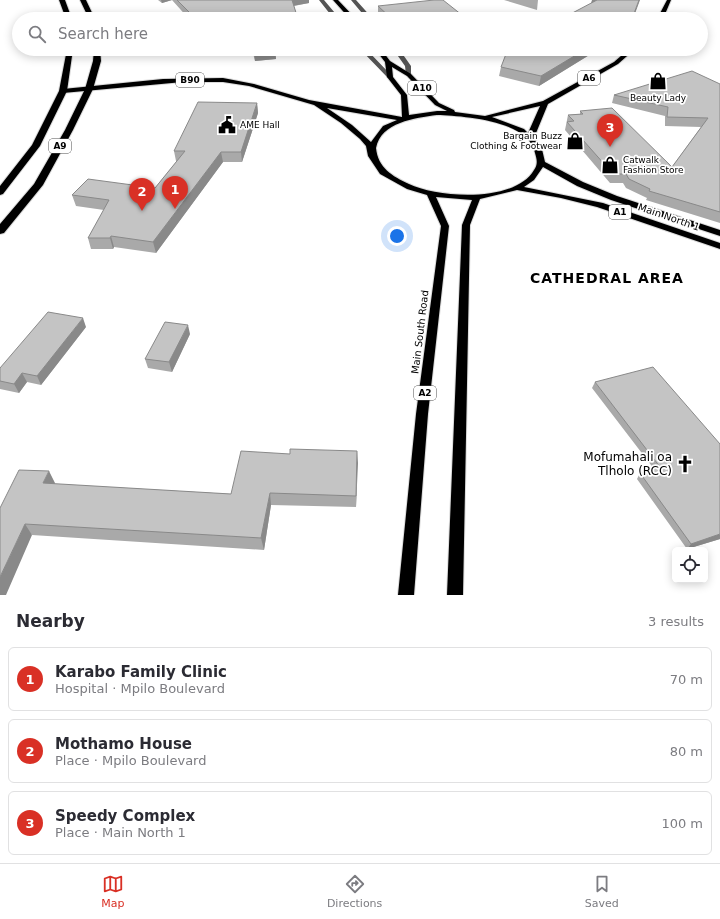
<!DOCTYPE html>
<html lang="en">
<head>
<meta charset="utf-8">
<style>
	:root { --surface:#fff; --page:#f7f7f7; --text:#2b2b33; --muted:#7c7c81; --line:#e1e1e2; --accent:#d93025 }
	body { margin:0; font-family:"DejaVu Sans",sans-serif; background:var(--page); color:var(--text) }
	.controls { position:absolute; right:12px; bottom:12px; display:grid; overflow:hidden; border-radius:6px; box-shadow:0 2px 10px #0003 }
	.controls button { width:36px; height:36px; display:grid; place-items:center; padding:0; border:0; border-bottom:1px solid var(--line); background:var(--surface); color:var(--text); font:20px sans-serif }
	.you { position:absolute; left:397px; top:236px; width:14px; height:14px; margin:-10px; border:3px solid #fff; border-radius:50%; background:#1a73e8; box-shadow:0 0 0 6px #1a73e833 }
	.badge { display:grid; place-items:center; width:26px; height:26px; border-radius:50%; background:var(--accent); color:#fff; font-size:13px; font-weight:700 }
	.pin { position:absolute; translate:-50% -33px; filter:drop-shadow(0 1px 2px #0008) }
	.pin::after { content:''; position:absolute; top:21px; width:14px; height:12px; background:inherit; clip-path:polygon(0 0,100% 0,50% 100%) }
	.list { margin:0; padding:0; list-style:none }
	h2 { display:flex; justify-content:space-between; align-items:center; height:52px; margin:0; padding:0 16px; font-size:17px }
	h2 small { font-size:13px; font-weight:400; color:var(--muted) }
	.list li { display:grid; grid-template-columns:26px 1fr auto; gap:12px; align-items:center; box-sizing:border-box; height:64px; margin:0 8px 8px; padding:0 8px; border:1px solid var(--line); border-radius:6px }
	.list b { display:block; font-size:15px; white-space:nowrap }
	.list p { margin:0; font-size:13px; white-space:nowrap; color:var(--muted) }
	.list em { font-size:13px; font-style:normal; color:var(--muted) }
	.icon { flex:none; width:22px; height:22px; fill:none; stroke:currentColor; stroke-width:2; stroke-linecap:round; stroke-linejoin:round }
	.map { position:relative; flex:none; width:720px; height:595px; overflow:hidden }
	.search { position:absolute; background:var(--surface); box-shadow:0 2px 10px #0003; left:12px; right:12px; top:12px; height:44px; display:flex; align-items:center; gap:10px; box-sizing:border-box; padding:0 14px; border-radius:22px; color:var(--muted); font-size:15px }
	.sheet { height:268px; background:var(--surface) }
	nav { display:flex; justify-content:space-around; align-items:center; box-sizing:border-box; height:56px; border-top:1px solid var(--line); background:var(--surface); font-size:11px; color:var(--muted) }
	nav a { display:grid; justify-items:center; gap:2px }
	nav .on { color:var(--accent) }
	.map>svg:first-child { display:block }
</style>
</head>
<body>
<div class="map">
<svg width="720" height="595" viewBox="0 0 720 595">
	<rect width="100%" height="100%" fill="#fff"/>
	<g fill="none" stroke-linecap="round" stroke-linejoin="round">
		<g stroke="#dbdbdb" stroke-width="2">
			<path id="major" d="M333,0H338L356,19H350Z
				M667,0H671L663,19H657Z
				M375,49H381L390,61L411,74L439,103L454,110L455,112L485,116L543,101L614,62L629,49H635L618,64L548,104L534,138L541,145L545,162L583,182L617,196L720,230V236L611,200L577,186L543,167L534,180L524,187L603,203L720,243V249L597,207L561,198L517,190L480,199L470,225L463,595H447L462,225L472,200L436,197L449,226L428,414L414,595H398L416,414L441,226L427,195L407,189L380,174L368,156L366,146L360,139L341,123L314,105L249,86L223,82H183L63,93L60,91L63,89L163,79L223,78L254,84L309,100L402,117L401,95L387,77L385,62ZM392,67L407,76L435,105L447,111H437L409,115L407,95L393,77ZM540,106L528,133L524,129L492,117ZM327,108L397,120L383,126L371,142L352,125ZM437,115C462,116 529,120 535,153C537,160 538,164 534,170C515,203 438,198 409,184C392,176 378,168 376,148C381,122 415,118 437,115Z"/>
		</g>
		<g stroke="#dbdbdb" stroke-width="2">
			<path id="highway" d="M59,0H65L72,19H66Z
				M80,0H86L95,19H89Z
				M67,49H73L67,91L40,146L3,194L0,195V186L32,145L59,91Z
				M94,49H100L101,61L93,89L73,130L43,185L4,233L0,234V224L34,184L65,130L85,89L93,61Z"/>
		</g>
		<path fill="#555" fill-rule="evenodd" d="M319,0H324L340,19H334Z
			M351,0H356L373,19H367Z
			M360,49H366L392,76V78H388Z
			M393,49H399L411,66V76L406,75L405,66Z"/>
		<use href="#major" fill="#000" fill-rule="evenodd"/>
		<use href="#highway" fill="#000" fill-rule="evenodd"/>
	</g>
	<path fill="#a9a9a9" d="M158,0H309V3L294,6L298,19H189L172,0L162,3Z
		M504,0H538L537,10Z
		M378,6L467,19H381L378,16Z
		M252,49H275L276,59L255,61Z
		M599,49L539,86L499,76L501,67Z
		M720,84V223L646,200L647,198L626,188L623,183H610L565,130L568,115L580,114V111L672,167L701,127L665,126V116L612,103L614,95Z
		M257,103L258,113L242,162H223L156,253L114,247L113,249H91L88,238L104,210L76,206L72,195L155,188L177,161H176L174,151Z
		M86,327L41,385L27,382L19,393L0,389V368Z
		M190,334L172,372L148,368L145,359Z
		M595,382L720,539L687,549L637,479L640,473L654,469L592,388Z
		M357,451L356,507L271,505L264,550L32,535L0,508L55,483V484L231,494L290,454Z"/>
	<path fill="#898989" d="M161,0H172L162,3Z
		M292,0H309V3L292,6Z
		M592,0H608L591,3Z
		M639,0H640L633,19H632Z
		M219,49H225L220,51Z
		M414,49H430L414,51Z
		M586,49H599L539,86L541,76Z
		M275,50L276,59L255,61L254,52Z
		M257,103L258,113L242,162L241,152Z
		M221,152L223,162L156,253L153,242Z
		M111,236L114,247L113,249L110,238Z
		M83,318L86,327L41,385L37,376Z
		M188,325L190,334L172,372L169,362Z
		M22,373L27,382L19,393L14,384Z
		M357,451L358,463L356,507V496Z
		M49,471L55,483L50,494L43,483Z
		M270,493L271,505L264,550L261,538Z
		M25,524L32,535L6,595H0V577Z
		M720,534V539L687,549L691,544Z"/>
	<path fill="#c4c4c4" stroke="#898989" d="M177,0H292L298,19H196Z
		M434,0H443L467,19H392L378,6Z
		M597,0H639L632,19H561Z
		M253,49H275V50L254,52Z
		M515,49H586L541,76L501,67L506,54Z
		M692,71L720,84V212L649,191L650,189L629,179L626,174H613L567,122L574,121L568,115L583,114L580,111L612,108L672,167L708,118L667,117L668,107L614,95Z
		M198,102L257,103L241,152H221L153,242L111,236L110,238H88L109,200L72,195L88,179L155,188L185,151H174Z
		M48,312L83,318L37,376L22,373L14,384L0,381V368Z
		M165,322L188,325L169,362L145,359Z
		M653,367L720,444V534L691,544L640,473L660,467L595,382Z
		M290,449L357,451L356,496L270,493L261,538L25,524L0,577V508L19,470L49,471L43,483L231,494L241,451L290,454Z"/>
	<defs>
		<g id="shop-bare" transform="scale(1.38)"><path d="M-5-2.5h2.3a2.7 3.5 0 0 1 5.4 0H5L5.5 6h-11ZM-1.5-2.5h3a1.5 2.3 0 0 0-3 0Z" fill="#000" stroke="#fff" stroke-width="2.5" paint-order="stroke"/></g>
		<g id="civic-bare" transform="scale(1.38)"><path d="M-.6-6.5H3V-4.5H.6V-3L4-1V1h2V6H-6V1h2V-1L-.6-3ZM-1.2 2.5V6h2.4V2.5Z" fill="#000" stroke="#fff" stroke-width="2.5" paint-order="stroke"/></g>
		<g id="church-bare" transform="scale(1.38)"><path d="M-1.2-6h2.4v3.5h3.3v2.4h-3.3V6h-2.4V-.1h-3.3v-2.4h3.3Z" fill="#000" stroke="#fff" stroke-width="2.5" paint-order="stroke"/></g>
	</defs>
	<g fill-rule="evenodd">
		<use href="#shop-bare" x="658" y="81"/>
		<use href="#civic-bare" x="227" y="125"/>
		<use href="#shop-bare" x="575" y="141"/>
		<use href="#shop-bare" x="610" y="165"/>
		<use href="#church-bare" x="685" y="464"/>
	</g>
	<g text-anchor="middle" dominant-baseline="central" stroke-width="3.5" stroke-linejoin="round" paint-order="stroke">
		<g fill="#fff" stroke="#4c4c4c" stroke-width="1">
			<rect x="578" y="71" width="22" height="14" rx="3"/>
			<rect x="176" y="73" width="28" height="14" rx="3"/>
			<rect x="408" y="81" width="28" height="14" rx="3"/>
			<rect x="49" y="139" width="22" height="14" rx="3"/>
			<rect x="609" y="205" width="22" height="14" rx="3"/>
			<rect x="414" y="386" width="22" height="14" rx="3"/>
		</g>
		<g font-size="9" font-weight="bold" fill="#000">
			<text x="589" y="78">A6</text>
			<text x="190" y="80">B90</text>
			<text x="422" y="88">A10</text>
			<text x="60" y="146">A9</text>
			<text x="620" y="212">A1</text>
			<text x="425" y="393">A2</text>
		</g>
		<g font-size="9" fill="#000" stroke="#fff" text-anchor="start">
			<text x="658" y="98" text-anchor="middle">Beauty Lady</text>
			<text x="240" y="125">AME Hall</text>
			<text x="562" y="136" text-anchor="end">Bargain Buzz<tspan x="562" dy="10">Clothing &amp; Footwear</tspan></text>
			<text x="623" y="160">Catwalk<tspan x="623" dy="10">Fashion Store</tspan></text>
		</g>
		<g font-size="10" fill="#000" stroke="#fff">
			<text transform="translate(669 217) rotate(19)">Main North 1</text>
			<text transform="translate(420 332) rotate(-83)">Main South Road</text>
		</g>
		<g font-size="12" fill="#000" stroke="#fff" text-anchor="end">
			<text x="672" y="457">Mofumahali oa<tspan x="672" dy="14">Tlholo (RCC)</tspan></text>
		</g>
		<g font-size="14" font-weight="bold" letter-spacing="1" fill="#000" stroke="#fff">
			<text x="607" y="278">CATHEDRAL AREA</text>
		</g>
	</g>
</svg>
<div class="controls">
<button><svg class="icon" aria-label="locate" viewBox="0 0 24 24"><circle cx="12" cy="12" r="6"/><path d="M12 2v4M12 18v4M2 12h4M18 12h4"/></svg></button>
</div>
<div class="you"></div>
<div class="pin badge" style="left:175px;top:209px">1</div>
<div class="pin badge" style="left:142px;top:211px">2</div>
<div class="pin badge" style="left:610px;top:147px">3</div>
<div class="search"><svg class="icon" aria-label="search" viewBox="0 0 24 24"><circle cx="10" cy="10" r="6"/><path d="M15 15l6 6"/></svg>Search here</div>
</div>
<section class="sheet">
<h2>Nearby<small>3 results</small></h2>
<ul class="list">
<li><span class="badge">1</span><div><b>Karabo Family Clinic</b><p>Hospital · Mpilo Boulevard</p></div><em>70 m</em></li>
<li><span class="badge">2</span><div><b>Mothamo House</b><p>Place · Mpilo Boulevard</p></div><em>80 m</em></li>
<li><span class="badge">3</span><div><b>Speedy Complex</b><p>Place · Main North 1</p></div><em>100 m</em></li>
</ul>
</section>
<nav>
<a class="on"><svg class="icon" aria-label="map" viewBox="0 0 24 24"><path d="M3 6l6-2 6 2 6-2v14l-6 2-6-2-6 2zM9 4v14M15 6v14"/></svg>Map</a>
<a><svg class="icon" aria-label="directions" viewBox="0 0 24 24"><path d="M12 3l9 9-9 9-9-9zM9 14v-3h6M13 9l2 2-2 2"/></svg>Directions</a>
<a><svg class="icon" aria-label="saved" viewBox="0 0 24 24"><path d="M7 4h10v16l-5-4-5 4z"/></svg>Saved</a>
</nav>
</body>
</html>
